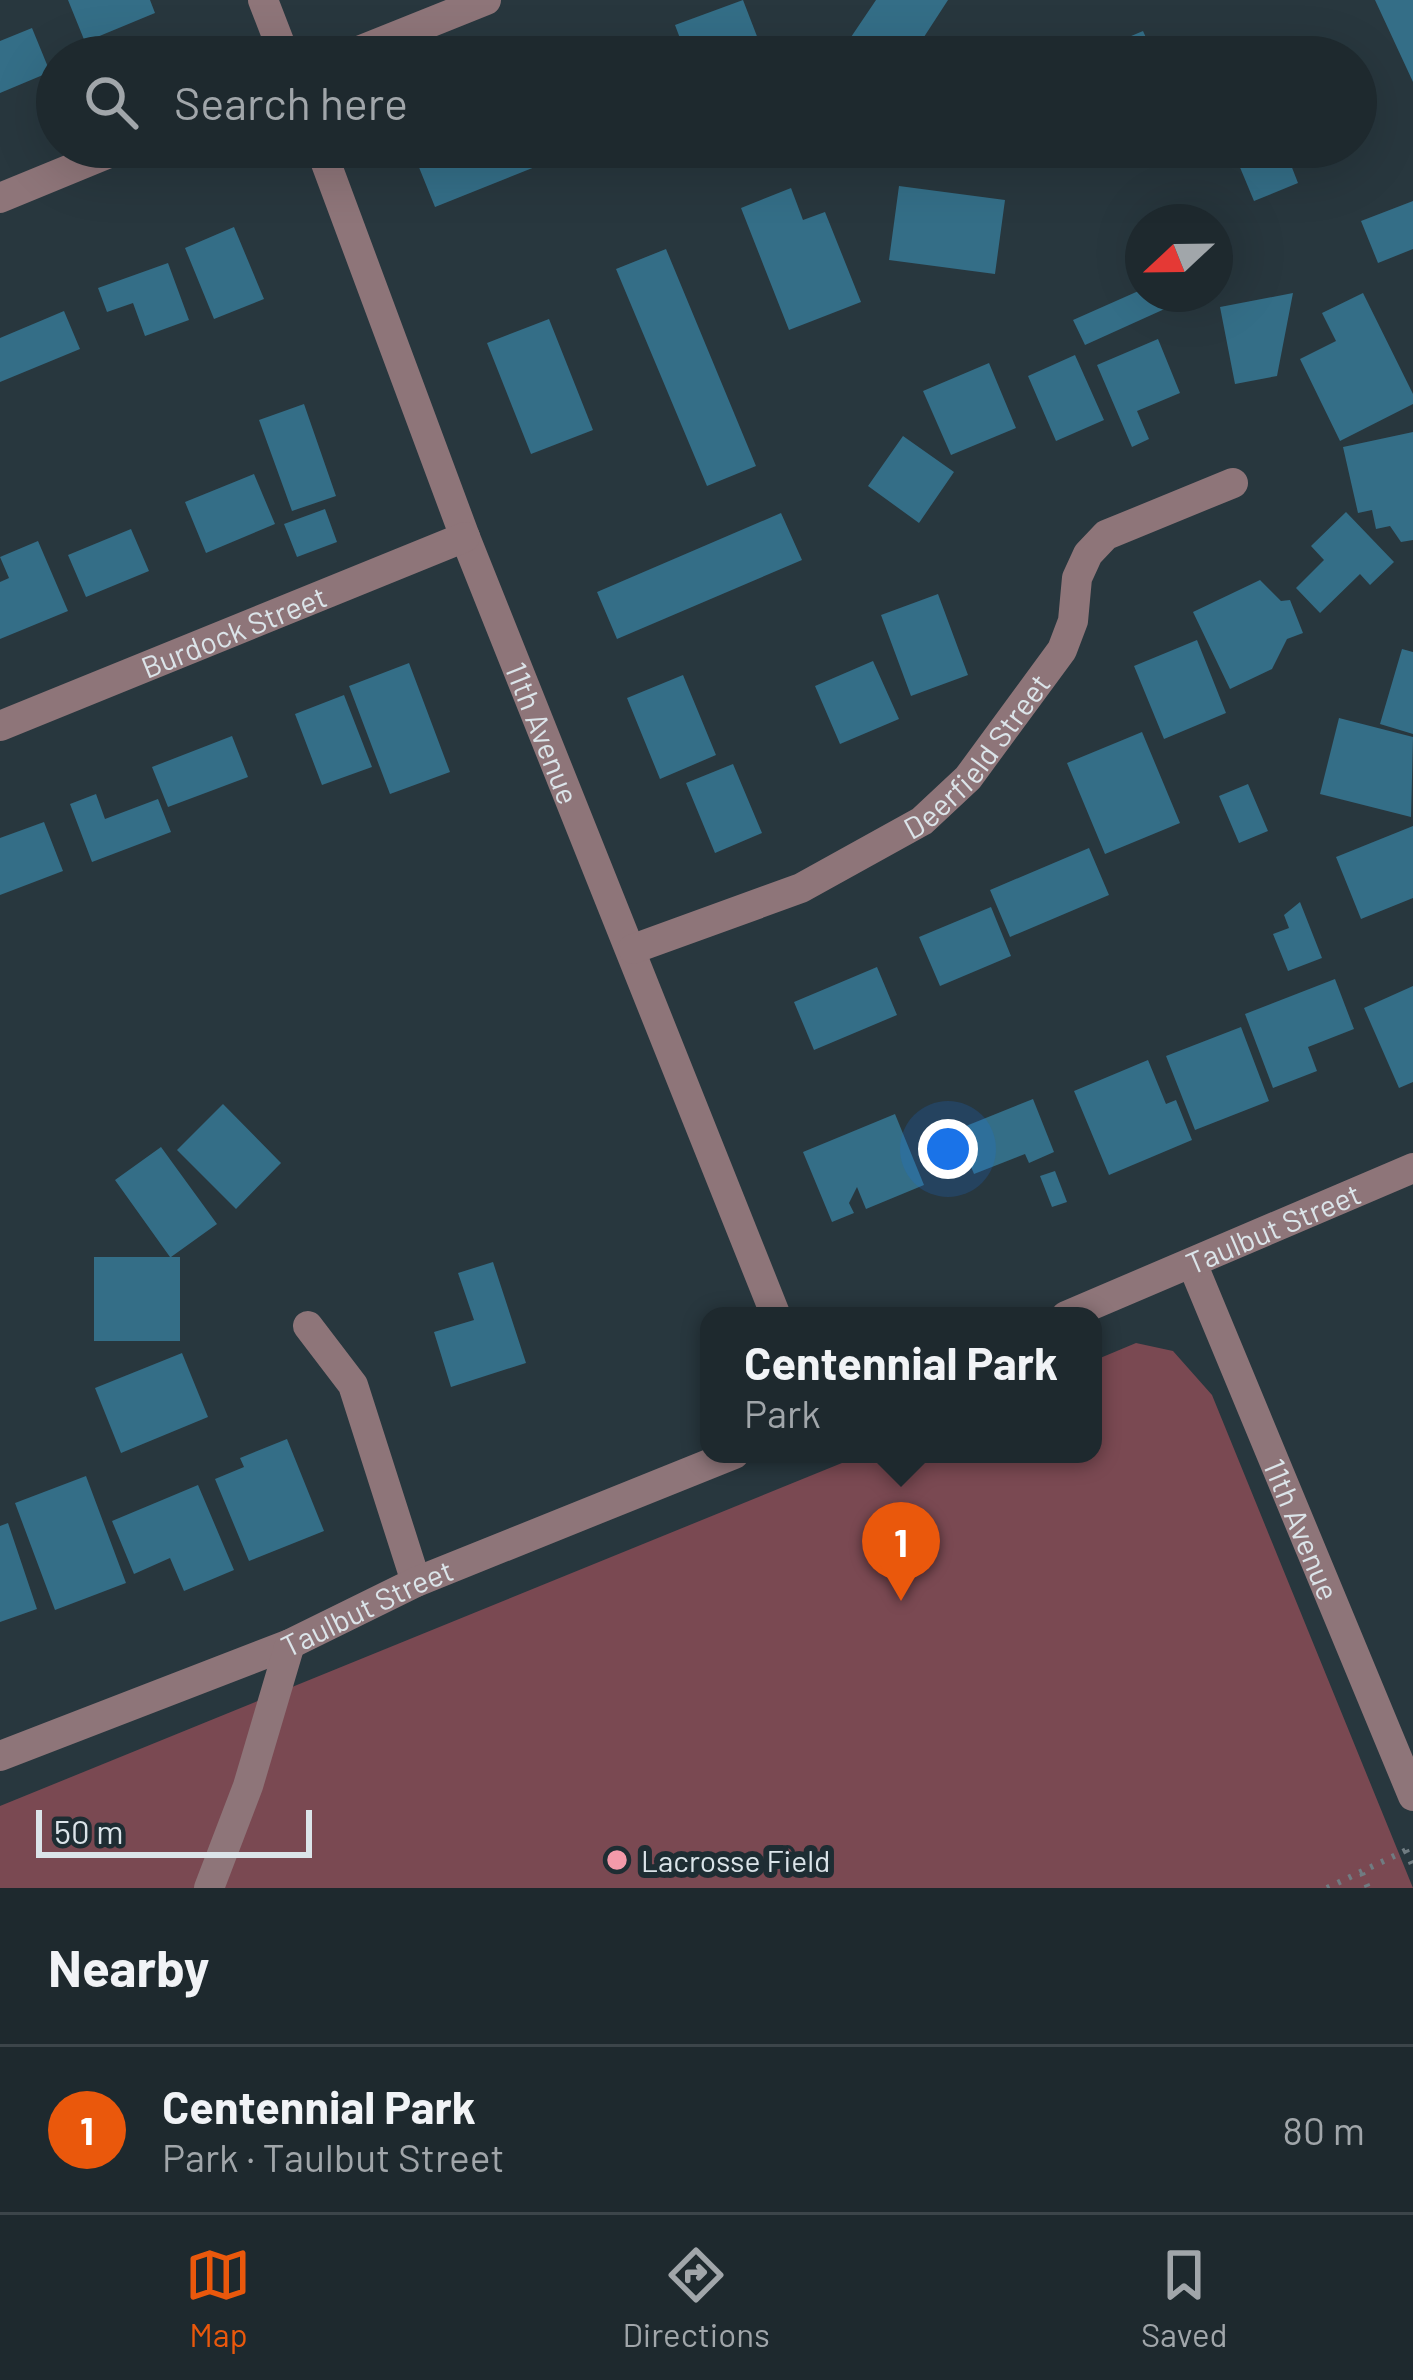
<!DOCTYPE html>
<html lang="en">
<head>
<meta charset="utf-8">
<style>
	:root { --surface:#1e292e; --page:#263136; --text:#f1f3f6; --muted:#a1a6aa; --line:#3c454a; --accent:#ea580c }
	body { margin:0; font-family:Barlow,sans-serif; background:var(--page); color:var(--text) }
	.compass { position:absolute; left:1125px; top:204px; width:108px; height:108px; border-radius:50%; background:var(--surface); box-shadow:0 12px 48px #0002; rotate:248deg }
	.scale { position:absolute; left:36px; bottom:30px; width:276px; box-sizing:border-box; padding-left:12px; border:6px solid #dbe4e9; border-top:0; font-size:33px; line-height:42px; white-space:nowrap; color:#dbe4e9; -webkit-text-stroke:9px #1e2d33; paint-order:stroke }
	.you { position:absolute; left:948px; top:1149px; width:42px; height:42px; margin:-30px; border:9px solid #fff; border-radius:50%; background:#1a73e8; box-shadow:0 0 0 18px #1a73e833 }
	.badge { display:grid; place-items:center; width:78px; height:78px; border-radius:50%; background:var(--accent); color:#fff; font-size:39px; font-weight:700 }
	.pin { position:absolute; translate:-50% -99px; filter:drop-shadow(0 3px 6px #0008) }
	.pin::after { content:''; position:absolute; top:63px; width:42px; height:36px; background:inherit; clip-path:polygon(0 0,100% 0,50% 100%) }
	.popup { position:absolute; left:700px; top:1307px; width:402px; height:156px; box-sizing:border-box; display:grid; place-content:center; border-radius:24px; background:var(--surface); filter:drop-shadow(0 3px 9px #0005); font-size:39px; white-space:nowrap; color:var(--muted) }
	.popup b { font-size:45px; color:var(--text) }
	.popup::after { content:''; position:absolute; left:50%; top:100%; margin-left:-24px; border:24px solid transparent; border-top-color:var(--surface) }
	.list { margin:0; padding:0; list-style:none }
	h2 { display:flex; justify-content:space-between; align-items:center; height:156px; margin:0; padding:0 48px; font-size:51px }
	h2 small { font-size:39px; font-weight:400; color:var(--muted) }
	.list li { display:grid; grid-template-columns:78px 1fr auto; gap:36px; align-items:center; box-sizing:border-box; height:168px; padding:0 48px; border-top:3px solid var(--line) }
	.list b { display:block; font-size:45px; white-space:nowrap }
	.list p { margin:0; font-size:39px; white-space:nowrap; color:var(--muted) }
	.list em { font-size:39px; font-style:normal; color:var(--muted) }
	.icon { flex:none; width:66px; height:66px; fill:none; stroke:currentColor; stroke-width:2; stroke-linecap:round; stroke-linejoin:round }
	.map { position:relative; flex:none; width:1413px; height:1888px; overflow:hidden }
	.search { position:absolute; background:var(--surface); box-shadow:0 12px 48px #0002; left:36px; right:36px; top:36px; height:132px; display:flex; align-items:center; gap:30px; box-sizing:border-box; padding:0 42px; border-radius:66px; color:var(--muted); font-size:45px }
	.sheet { height:324px; background:var(--surface) }
	nav { display:flex; justify-content:space-around; align-items:center; box-sizing:border-box; height:168px; border-top:3px solid var(--line); background:var(--surface); font-size:33px; color:var(--muted) }
	nav a { display:grid; justify-items:center; gap:6px }
	nav .on { color:var(--accent) }
	.map>svg:first-child { display:block }
</style>
</head>
<body>
<div class="map">
<svg width="1413" height="1888" viewBox="0 0 1413 1888">
	<rect width="100%" height="100%" fill="#28373e"/>
	<path fill="#7a4952" d="M1136,1343L1173,1351L1212,1395L1413,1888H0V1806L864,1454H1093V1361Z"/>
	<path fill="#346e87" d="M68,0H150L155,13L85,42Z
		M743,0L765,57H687L675,25Z
		M876,0H948L922,40L947,57H868L847,43Z
		M1375,0H1413V82Z
		M32,28L50,72L0,93V41Z
		M1143,31L1155,57H1123L1117,42Z
		M434,147H585L435,207L414,155Z
		M1284,147L1298,183L1254,201L1239,165Z
		M899,186L1005,200L995,274L889,260Z
		M791,188L803,220L825,212L861,302L789,330L741,208Z
		M1413,201V249L1378,263L1361,221Z
		M234,227L264,299L214,319L185,248Z
		M666,249L756,466L707,486L616,269Z
		M168,263L189,320L145,336L133,303L107,312L98,288Z
		M1143,289V294H1163L1169,307L1085,345L1073,320Z
		M1293,293L1277,376L1235,384L1220,307Z
		M1363,293L1413,394V404L1340,441L1300,359L1336,341L1322,313Z
		M64,311L80,349L0,382V338Z
		M549,319L593,430L531,454L487,343Z
		M1158,339L1180,393L1137,411L1149,439L1132,447L1097,365Z
		M1075,355L1104,420L1056,441L1028,376Z
		M989,363L1016,428L951,455L923,391Z
		M304,404L336,496L292,511L259,420Z
		M1413,432V540L1401,542L1390,526L1376,529L1372,510L1358,513L1343,447Z
		M903,436L954,472L919,523L868,486Z
		M254,474L275,524L206,553L185,502Z
		M325,509L337,542L297,557L284,524Z
		M1346,512L1394,562L1370,585L1360,574L1320,613L1296,588L1324,560L1311,546Z
		M781,513L802,560L617,639L597,592Z
		M131,529L149,571L86,597L68,555Z
		M38,541L68,611L0,639V582L9,578L0,557Z
		M1260,580L1281,601L1290,600L1303,633L1287,639L1272,669L1230,689L1193,612Z
		M938,594L968,675L911,696L881,615Z
		M1197,640L1226,713L1164,739L1134,666Z
		M1402,649L1413,652V734L1380,724Z
		M873,661L899,719L840,744L815,686Z
		M409,663L450,772L390,794L349,686Z
		M683,675L716,755L660,779L627,698Z
		M344,695L372,767L322,785L295,714Z
		M1339,718L1413,737L1411,817L1320,794Z
		M1142,732L1180,823L1105,854L1067,763Z
		M232,736L248,777L168,807L152,767Z
		M733,764L762,833L715,853L686,783Z
		M1248,784L1268,831L1239,843L1219,796Z
		M96,794L105,819L158,799L171,832L92,862L70,804Z
		M44,822L63,871L0,895V838Z
		M1413,826V898L1361,919L1336,857Z
		M1089,848L1109,895L1010,937L990,890Z
		M1300,902L1322,958L1288,971L1273,934L1289,928L1284,915Z
		M991,907L1011,956L940,986L919,937Z
		M877,967L897,1015L814,1050L794,1002Z
		M1335,979L1354,1029L1308,1047L1317,1071L1273,1088L1245,1014Z
		M1413,986V1082L1399,1088L1364,1008Z
		M1241,1027L1269,1101L1195,1130L1166,1056Z
		M1148,1060L1166,1104L1176,1100L1192,1140L1109,1175L1074,1091Z
		M1033,1099L1054,1152L1029,1163L1025,1154L974,1174L956,1130Z
		M223,1104L281,1163L236,1209L177,1150Z
		M895,1114L924,1185L866,1209L857,1187L849,1203L854,1213L832,1222L803,1152Z
		M161,1147L217,1224L171,1257H180V1341H94V1257H170L115,1180Z
		M1055,1171L1067,1202L1052,1207L1040,1176Z
		M493,1262L526,1363L451,1387L434,1332L474,1320L458,1273Z
		M182,1353L208,1417L121,1453L95,1388Z
		M287,1439L324,1531L249,1561L215,1479L244,1467L240,1458Z
		M86,1476L126,1583L55,1610L15,1503Z
		M198,1485L234,1570L184,1591L170,1558L134,1574L112,1521Z
		M8,1523L37,1609L0,1622V1526Z"/>
	<g fill="none" stroke-linecap="round" stroke-linejoin="round">
		<path stroke="#707c82" stroke-width="6" stroke-dasharray="3 9" stroke-linecap="butt" d="M1406,1850L1413,1867
			M1362,1873L1368,1888
			M1327,1888L1413,1847"/>
		<g stroke="#8e7579" stroke-width="30">
			<path d="M263,0L285,57"/>
			<path d="M344,57L486,0"/>
			<path id="s1" d="M320,147L465,537L776,1316"/>
			<path d="M0,198L124,147"/>
			<path id="s2" d="M0,726L465,537"/>
			<path id="s3" d="M633,949L801,888L922,821L968,778L1062,650L1073,621L1077,578L1088,554L1106,535L1233,483"/>
			<path id="s4" d="M1192,1263L1413,1796"/>
			<path id="s5" d="M1066,1316L1413,1168"/>
			<path d="M308,1326L353,1385L416,1582"/>
			<path id="s6" d="M0,1756L290,1644L416,1582L734,1454"/>
			<path d="M209,1888L248,1786L290,1644"/>
		</g>
	</g>
	<circle fill="#f39aaa" stroke="#1e2d33" stroke-width="4.5" cx="617" cy="1860" r="12"/>
	<g text-anchor="middle" dominant-baseline="central" stroke-width="12" stroke-linejoin="round" paint-order="stroke">
		<g font-size="30" fill="#dbe4e9" stroke="#1e2d33">
			<text stroke="none"><textPath href="#s2" startOffset="252">Burdock Street</textPath></text>
			<text stroke="none"><textPath href="#s1" startOffset="627">11th Avenue</textPath></text>
			<text stroke="none"><textPath href="#s3" startOffset="402">Deerfield Street</textPath></text>
			<text stroke="none"><textPath href="#s5" startOffset="225">Taulbut Street</textPath></text>
			<text stroke="none"><textPath href="#s4" startOffset="288">11th Avenue</textPath></text>
			<text stroke="none"><textPath href="#s6" startOffset="396">Taulbut Street</textPath></text>
		</g>
		<g font-size="30" fill="#dbe4e9" stroke="#1e2d33" text-anchor="start">
			<text x="641" y="1860">Lacrosse Field</text>
		</g>
	</g>
</svg>
<svg class="compass" viewBox="-18 -18 36 36"><path d="M0-13l5 13h-10z" fill="#e53935"/><path d="M0 13l5-13h-10z" fill="#a1a6aa"/></svg>
<div class="scale">50 m</div>
<div class="you"></div>
<div class="pin badge" style="left:901px;top:1601px">1</div>
<div class="popup"><b>Centennial Park</b>Park</div>
<div class="search"><svg class="icon" aria-label="search" viewBox="0 0 24 24"><circle cx="10" cy="10" r="6"/><path d="M15 15l6 6"/></svg>Search here</div>
</div>
<section class="sheet">
<h2>Nearby<small></small></h2>
<ul class="list">
<li><span class="badge">1</span><div><b>Centennial Park</b><p>Park · Taulbut Street</p></div><em>80 m</em></li>
</ul>
</section>
<nav>
<a class="on"><svg class="icon" aria-label="map" viewBox="0 0 24 24"><path d="M3 6l6-2 6 2 6-2v14l-6 2-6-2-6 2zM9 4v14M15 6v14"/></svg>Map</a>
<a><svg class="icon" aria-label="directions" viewBox="0 0 24 24"><path d="M12 3l9 9-9 9-9-9zM9 14v-3h6M13 9l2 2-2 2"/></svg>Directions</a>
<a><svg class="icon" aria-label="saved" viewBox="0 0 24 24"><path d="M7 4h10v16l-5-4-5 4z"/></svg>Saved</a>
</nav>
</body>
</html>
